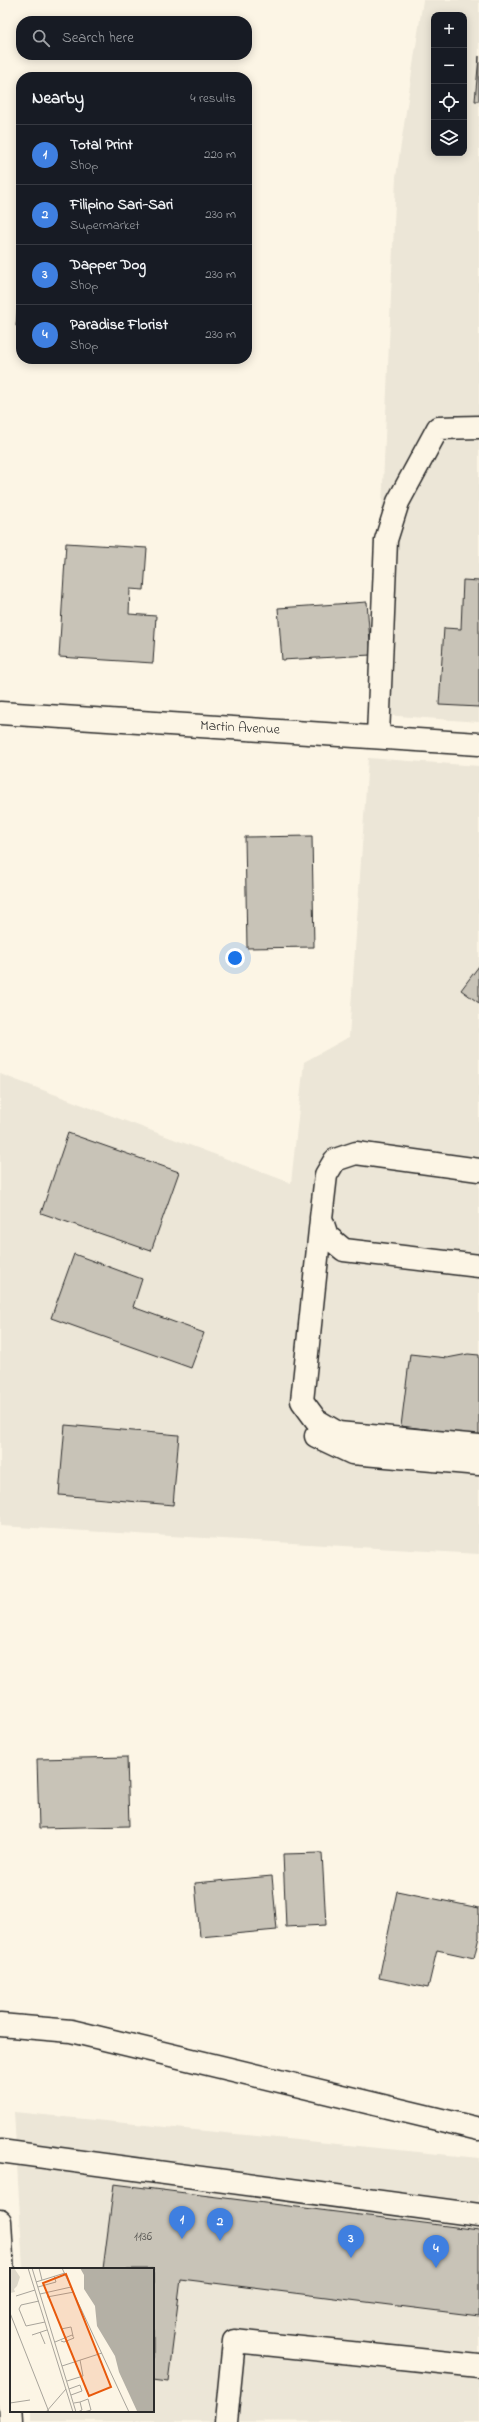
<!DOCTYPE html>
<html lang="en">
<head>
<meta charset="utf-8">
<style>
	:root { --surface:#171b24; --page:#242831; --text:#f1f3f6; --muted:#9ea1a6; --line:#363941; --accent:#0f766e }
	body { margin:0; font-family:"Indie Flower",sans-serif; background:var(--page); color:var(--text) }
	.controls { position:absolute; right:12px; top:12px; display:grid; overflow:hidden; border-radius:8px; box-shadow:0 2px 10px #0003 }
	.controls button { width:36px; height:36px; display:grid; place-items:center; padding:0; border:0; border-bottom:1px solid var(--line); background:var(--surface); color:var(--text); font:20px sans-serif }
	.you { position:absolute; left:235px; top:958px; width:14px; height:14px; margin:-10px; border:3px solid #fff; border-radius:50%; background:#1a73e8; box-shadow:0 0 0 6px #1a73e833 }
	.badge { display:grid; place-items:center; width:26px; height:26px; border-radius:50%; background:var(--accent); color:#fff; font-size:13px; font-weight:700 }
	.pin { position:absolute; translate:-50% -33px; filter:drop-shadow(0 1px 2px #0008) }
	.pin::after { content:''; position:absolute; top:21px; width:14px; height:12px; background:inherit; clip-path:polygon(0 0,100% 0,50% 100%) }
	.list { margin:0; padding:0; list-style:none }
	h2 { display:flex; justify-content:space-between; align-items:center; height:52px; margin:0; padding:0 16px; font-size:17px }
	h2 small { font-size:13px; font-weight:400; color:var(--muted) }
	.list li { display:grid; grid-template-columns:26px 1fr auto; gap:12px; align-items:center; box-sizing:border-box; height:60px; padding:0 16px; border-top:1px solid var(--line) }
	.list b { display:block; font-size:15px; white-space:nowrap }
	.list p { margin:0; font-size:13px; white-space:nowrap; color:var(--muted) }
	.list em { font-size:13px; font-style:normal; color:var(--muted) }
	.icon { flex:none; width:22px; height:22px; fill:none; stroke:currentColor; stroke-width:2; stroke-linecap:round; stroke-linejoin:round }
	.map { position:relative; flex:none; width:479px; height:2422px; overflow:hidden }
	.search { position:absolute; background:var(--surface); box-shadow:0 2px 10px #0003; left:16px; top:16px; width:236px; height:44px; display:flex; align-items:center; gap:10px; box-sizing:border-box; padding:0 14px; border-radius:16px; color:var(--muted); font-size:15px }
	.panel { position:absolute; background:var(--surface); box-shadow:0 2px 10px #0003; left:16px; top:72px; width:236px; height:292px; border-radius:16px }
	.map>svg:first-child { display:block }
</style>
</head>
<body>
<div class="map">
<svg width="479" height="2422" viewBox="0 0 479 2422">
	<rect width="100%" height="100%" fill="#fcf5e5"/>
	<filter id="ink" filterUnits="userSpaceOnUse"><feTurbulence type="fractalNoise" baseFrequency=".025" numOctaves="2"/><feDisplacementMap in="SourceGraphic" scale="8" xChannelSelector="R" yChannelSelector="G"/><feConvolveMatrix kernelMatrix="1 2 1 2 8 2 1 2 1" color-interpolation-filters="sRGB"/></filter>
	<g filter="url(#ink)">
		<path fill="#ece6d7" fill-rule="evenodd" d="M423,0H479V722L371,714L379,580L396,177ZM434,15H464V153H434Z
			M368,758L479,766V1554L0,1526V1074L291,1183L304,1062L349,1037Z
			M14,2112L479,2158V2422L31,2421V2411H153V2269H23Z"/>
		<path fill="#c8c3b7" stroke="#2b2b2b" d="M479,56V101H475Z
			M20,282H21V327L16,326Z
			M66,543L147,548L144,590L130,589L129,614L156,616L153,663L59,657Z
			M463,580L479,581V707L439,705L444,628L461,629Z
			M367,602L371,655L282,660L278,608Z
			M312,836L314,947L247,948L245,837Z
			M479,966V1003L461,990Z
			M68,1133L179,1172L151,1251L41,1213Z
			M74,1254L142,1279L133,1307L204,1333L191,1368L51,1318Z
			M410,1354L447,1358L468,1354L479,1355V1436L401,1426Z
			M65,1425L179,1435L173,1505L59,1495Z
			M127,1757L129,1826L39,1828L37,1759Z
			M322,1853L326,1925L286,1927L283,1854Z
			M272,1876L277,1930L200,1937L195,1883Z
			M397,1891L479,1908V1937L474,1958L437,1950L428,1988L379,1978Z
			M114,2184L479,2230V2316L181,2279L168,2382L153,2380V2269H103Z"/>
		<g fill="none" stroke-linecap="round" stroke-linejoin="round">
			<g stroke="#2b2b2b" stroke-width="25">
				<path id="minor" d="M0,713L479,744
					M378,736L386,540L398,502L438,428L479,427
					M479,1170L356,1153L335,1160L326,1175L321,1218L327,1236L344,1250L479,1266
					M321,1220L302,1401L316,1420L338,1433L479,1446
					M316,1436L352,1453L479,1464
					M0,2025L71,2031L479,2129
					M0,2151L479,2215
					M0,2221L11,2422
					M226,2422L234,2341L479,2366"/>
			</g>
			<use href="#minor" stroke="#fcf5e5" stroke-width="22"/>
		</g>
	</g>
	<g text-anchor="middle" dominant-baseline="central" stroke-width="3" stroke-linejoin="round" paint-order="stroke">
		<g font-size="12" fill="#52514e">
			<text x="143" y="2237">1136</text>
		</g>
		<g font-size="14" fill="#2b2b2b" stroke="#fcf5e5">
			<text transform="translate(240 728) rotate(3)">Martin Avenue</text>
		</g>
	</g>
	<g transform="translate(10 2268)">
		<rect width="144" height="144" fill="#fcf5e5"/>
		<path d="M0,0H4L10,9L7,18L4,21L5,24L0,25Z" fill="#ded8ca"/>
		<path d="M70,0H144V144L127,143L109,104L105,88L87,58L85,38L74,21V7Z" fill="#b4b0a5"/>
		<path fill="none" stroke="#a8a49b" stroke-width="1" d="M18,0L63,144M22,0L66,144M29,0L32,12M52,0L119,144M26,14L55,5M28,19L46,14L44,8M30,26L61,19M6,28L25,22M37,29L64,24M29,33L11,37L9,41L16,58L35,54M0,45L39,144M51,61L61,59L63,68M30,64L35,76M22,67L37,62M45,74L62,67L64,70L54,74L51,73M52,98L92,85M57,113L73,108L70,92M59,121L70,117L72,123L61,127M70,134L78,131L81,142L74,144M0,135L20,132M64,135L70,134L72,142L68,144M36,144L56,121"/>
		<path fill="#e8590c" fill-opacity="0.15" stroke="#e8590c" stroke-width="2" d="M56,6L101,119L79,128L33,15Z"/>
		<rect width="144" height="144" fill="none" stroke="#2b2b2b" stroke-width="2"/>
	</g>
</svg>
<div class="controls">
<button>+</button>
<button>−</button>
<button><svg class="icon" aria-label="locate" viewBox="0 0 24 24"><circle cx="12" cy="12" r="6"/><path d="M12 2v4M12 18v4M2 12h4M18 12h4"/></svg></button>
<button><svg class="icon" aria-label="layers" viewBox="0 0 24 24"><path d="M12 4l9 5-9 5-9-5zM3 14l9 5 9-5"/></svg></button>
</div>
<div class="you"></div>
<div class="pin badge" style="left:182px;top:2239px;background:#3f7fe0">1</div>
<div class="pin badge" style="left:220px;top:2241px;background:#3f7fe0">2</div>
<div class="pin badge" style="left:351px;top:2258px;background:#3f7fe0">3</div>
<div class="pin badge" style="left:436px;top:2268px;background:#3f7fe0">4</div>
<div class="search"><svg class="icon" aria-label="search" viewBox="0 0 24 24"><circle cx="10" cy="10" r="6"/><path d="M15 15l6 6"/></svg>Search here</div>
<section class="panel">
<h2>Nearby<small>4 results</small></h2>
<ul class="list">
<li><span class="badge" style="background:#3f7fe0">1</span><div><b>Total Print</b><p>Shop</p></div><em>220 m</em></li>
<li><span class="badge" style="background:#3f7fe0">2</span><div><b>Filipino Sari-Sari</b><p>Supermarket</p></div><em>230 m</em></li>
<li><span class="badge" style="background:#3f7fe0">3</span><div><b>Dapper Dog</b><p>Shop</p></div><em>230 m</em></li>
<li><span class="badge" style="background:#3f7fe0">4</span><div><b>Paradise Florist</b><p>Shop</p></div><em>230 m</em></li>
</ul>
</section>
</div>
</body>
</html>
